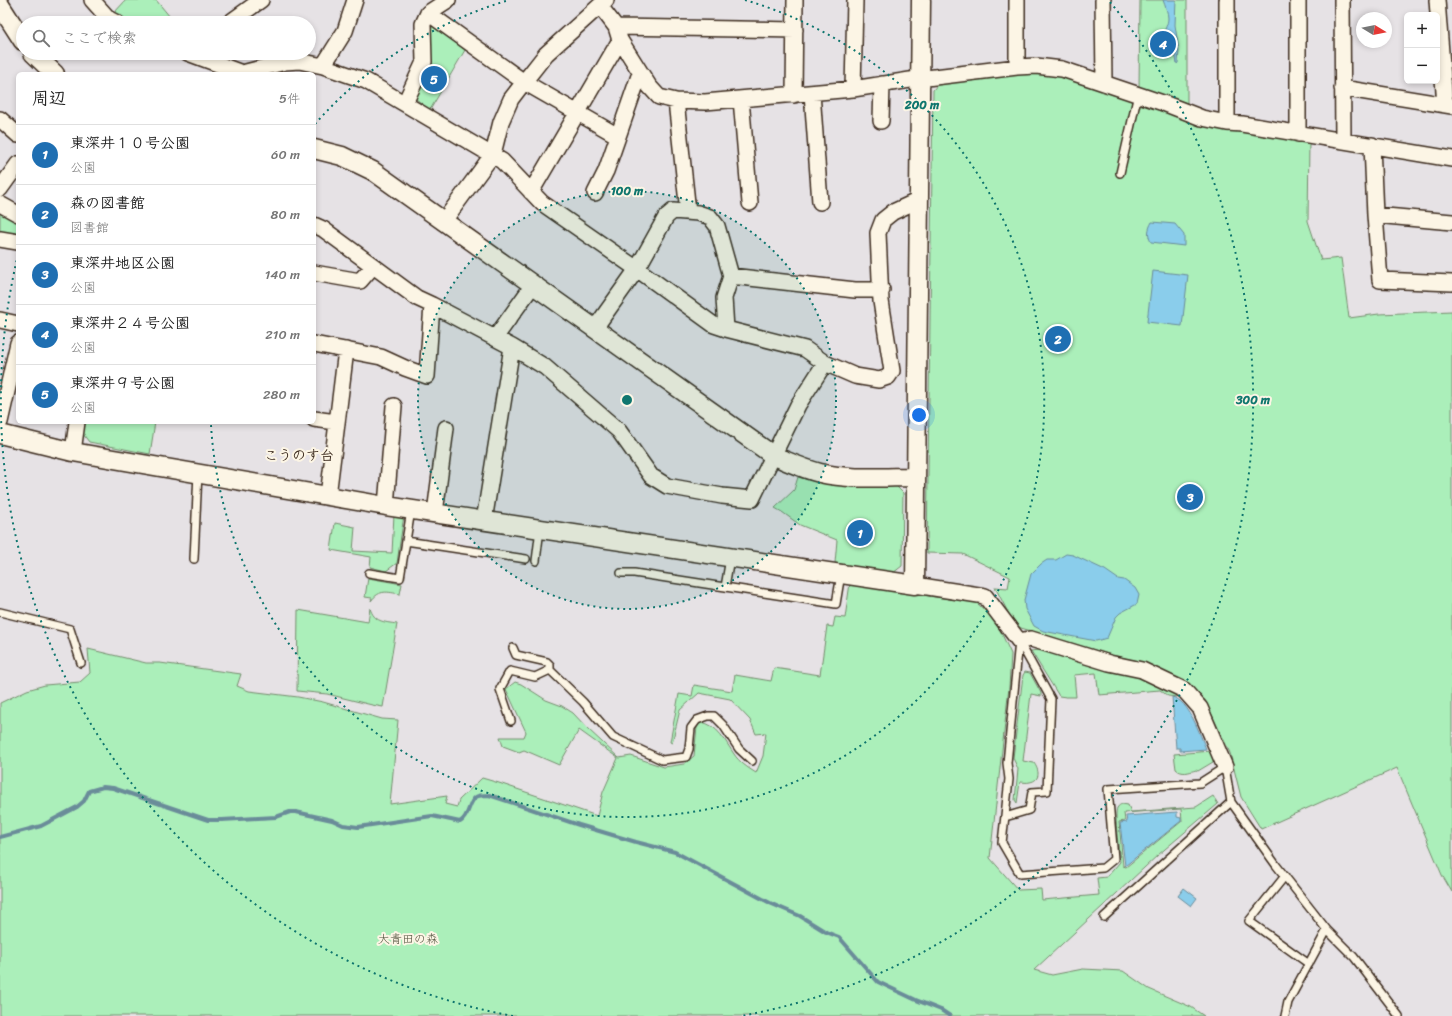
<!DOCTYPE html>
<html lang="ja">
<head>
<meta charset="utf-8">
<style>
	:root { --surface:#fff; --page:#f2f2f2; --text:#222; --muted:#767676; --line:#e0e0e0; --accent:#1f6fb2 }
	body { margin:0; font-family:Sriracha,"Klee One",sans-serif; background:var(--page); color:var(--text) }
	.controls { position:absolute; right:12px; top:12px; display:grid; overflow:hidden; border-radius:6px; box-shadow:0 2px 6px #0003 }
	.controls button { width:36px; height:36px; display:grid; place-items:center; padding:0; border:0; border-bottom:1px solid var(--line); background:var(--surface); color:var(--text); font:20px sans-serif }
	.compass { position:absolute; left:1356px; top:12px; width:36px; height:36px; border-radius:50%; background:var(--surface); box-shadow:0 2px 6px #0003; rotate:100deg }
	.you { position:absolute; left:919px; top:415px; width:14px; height:14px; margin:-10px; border:3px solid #fff; border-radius:50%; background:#1a73e8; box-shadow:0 0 0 6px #1a73e833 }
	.badge { display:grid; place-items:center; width:26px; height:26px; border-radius:50%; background:var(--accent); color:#fff; font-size:13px; font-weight:700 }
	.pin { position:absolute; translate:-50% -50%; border:2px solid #fff; box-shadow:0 1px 4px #0006 }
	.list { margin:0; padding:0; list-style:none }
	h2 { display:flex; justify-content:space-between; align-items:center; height:52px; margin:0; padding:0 16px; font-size:17px }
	h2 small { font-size:13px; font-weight:400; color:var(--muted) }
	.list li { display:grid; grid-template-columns:26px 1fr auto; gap:12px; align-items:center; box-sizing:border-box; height:60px; padding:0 16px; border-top:1px solid var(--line) }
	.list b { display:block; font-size:15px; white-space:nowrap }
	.list p { margin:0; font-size:13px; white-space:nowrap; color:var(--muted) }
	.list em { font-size:13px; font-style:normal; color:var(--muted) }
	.icon { flex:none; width:22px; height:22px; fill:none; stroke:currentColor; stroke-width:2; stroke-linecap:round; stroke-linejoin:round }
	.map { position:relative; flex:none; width:1452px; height:1016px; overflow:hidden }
	.search { position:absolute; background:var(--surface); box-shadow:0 2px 6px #0003; left:16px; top:16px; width:300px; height:44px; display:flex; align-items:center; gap:10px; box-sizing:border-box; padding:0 14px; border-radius:22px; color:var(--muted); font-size:15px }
	.panel { position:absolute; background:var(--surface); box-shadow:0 2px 6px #0003; left:16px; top:72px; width:300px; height:352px; border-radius:6px }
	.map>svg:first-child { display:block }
</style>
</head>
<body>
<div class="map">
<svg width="1452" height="1016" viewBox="0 0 1452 1016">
	<rect width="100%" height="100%" fill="#e6e2e5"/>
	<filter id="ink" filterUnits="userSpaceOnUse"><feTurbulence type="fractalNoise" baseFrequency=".025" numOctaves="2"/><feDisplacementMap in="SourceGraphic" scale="8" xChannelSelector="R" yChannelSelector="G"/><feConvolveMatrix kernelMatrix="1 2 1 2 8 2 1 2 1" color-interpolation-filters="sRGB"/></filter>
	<g filter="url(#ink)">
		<path fill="#abefba" stroke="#738c6c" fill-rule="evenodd" d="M126,0H156L175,23H128L113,14Z
			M1140,0H1187V103L1139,88Z
			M429,22L465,50L430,110L411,95Z
			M1037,72L1058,76L1220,129L1309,142L1308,221L1321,260L1341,258L1349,318L1379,314L1452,311V892L1442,875L1397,768L1261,829L1241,797L1230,753L1205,700L1187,686L1169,675L1142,662L1111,655L1021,628L1013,622L995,587L1008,588L1010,577L963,554L927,553L933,90L939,83Z
			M0,206L18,216V239L0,236Z
			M81,422H155L150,454L89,442L80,430Z
			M798,477C830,487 862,486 896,486L903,493L902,566L893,573L835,563L837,540L800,525L782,512L775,508L794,490Z
			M394,514L404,515L397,563L386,571L370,567L371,557L331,550L335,523L355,527L353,551L392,553Z
			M368,578L402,584L400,594C387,592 380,589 371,601L372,598L365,597Z
			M850,583L935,597L976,602L996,621L1011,654L1009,687L990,858L1018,890L1041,889L1042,900L1099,895L1097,878L1107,877L1120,862C1119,851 1114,815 1117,808C1119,805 1120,805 1122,804L1128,805L1131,812L1196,807L1213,796L1218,804L1158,855L1034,970L1052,975L1083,969L1123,971L1149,989L1191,1007L1204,1016H0V703L27,690L45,685L80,682L90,673L88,649L146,663H160L241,674L237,686L249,691L298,697L323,702L382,719L398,720L390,804L447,796L445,804L457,807L459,800L482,778L499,783L597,816L603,792L618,758L579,730L559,765L524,750L519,752L503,746L500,737H524L526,732L506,689L515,682L521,684L546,700L562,706L573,713L588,729L619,758L631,756L664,767L684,764L694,756L697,727L701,722C718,725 725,741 734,754C739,762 748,768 756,773L763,756L766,733L756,734L750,720L730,699L699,693L680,710L672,743L670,742L679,694L692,696L694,685L732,691L735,675L771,681L774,668L820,675L827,626L833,627L835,617L845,618ZM1181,809L1182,821L1126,867L1123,866L1119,822L1125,821L1124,813Z
			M370,608C374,622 384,622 397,624L383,707L372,705L327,694L297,691L298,610L368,622Z
			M1045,649L1142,677L1179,695L1177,697L1168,696L1160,690L1099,695L1096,673L1074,675L1076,697H1066L1059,696L1031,651Z
			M1025,672L1030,673L1041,693V696L1031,694L1023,761L1034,763C1039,770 1041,780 1030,782C1027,783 1023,782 1020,782L1017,803L1015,800L1018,769L1013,758L1023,675Z
			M1211,751L1214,758L1213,762L1198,771L1196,770C1189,772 1182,775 1176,769L1174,754Z"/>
		<path fill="#8acdeb" stroke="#6a8c99" d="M1163,0H1176L1175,25L1179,51L1178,63L1177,64L1175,52L1165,51C1155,39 1168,30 1168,18C1168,12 1165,6 1163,0Z
			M1152,222L1175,224L1184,235V246L1151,242C1147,235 1148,229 1152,222Z
			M1153,271L1188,275L1182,326L1147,322Z
			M1066,554L1073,555L1105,570L1118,579L1124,580L1135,588L1139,595L1137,604L1120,613L1116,617L1107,638L1096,641L1043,631L1034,626L1025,609L1024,600L1031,574L1041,564L1047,560H1056Z
			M1172,697C1189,700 1200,735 1206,749L1180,751V748H1176Z
			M1177,812V817L1181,818V821L1125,866L1120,823L1127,822L1126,816Z
			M1184,888L1197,898L1191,906L1178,896Z"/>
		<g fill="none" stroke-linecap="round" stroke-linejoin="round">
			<path stroke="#6a8c99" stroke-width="4" d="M0,837L41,826L77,807L84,801L89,791L103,787L113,788L208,820H222L276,817L290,812H296L332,820L343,825L358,827L432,816L460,822C470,816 468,802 476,797C479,795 485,795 489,795L579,825L636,842L675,852L772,904L800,916L826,932L839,937L878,982L916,1000L941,1010L950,1016"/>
			<g stroke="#3b2a1e" stroke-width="10">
				<path id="service" d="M1120,173L1138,94
					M411,510L406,541L526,559
					M194,559L198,473
					M536,561L540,529
					M369,573L400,578L406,541
					M621,573H634L836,604L841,574
					M725,587L730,558
					M0,612L70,629L81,663
					M1019,641L1007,763L1009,779L1002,843L1020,874L1103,868L1114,859L1108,789L1200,783L1225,767L1231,802L1276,865L1327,930L1354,957L1399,1016
					M550,670L583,702L613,737L662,760L686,757L689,749L691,728L697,720L708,716H714L723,725L739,749L752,761
					M511,721L500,689L510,671L535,677L550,670V665L547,662L516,655L513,648
					M1005,817L1029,810L1032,792L1047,791L1051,699L1019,641
					M1285,876L1249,921L1309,964
					M1104,917L1231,802
					M1285,1016L1288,1002L1327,930"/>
			</g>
			<g stroke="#3b2a1e" stroke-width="18">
				<path id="minor" d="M92,0L109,19L117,23
					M1017,0V67
					M1103,0L1104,83
					M1227,0V123
					M1298,0V134
					M1342,0L1343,141
					M1437,0L1445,105
					M600,6L616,27L620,40L649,86L659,97L676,101L705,102L853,89L910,80L1017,67L1036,66L1062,69L1166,104L1202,118L1227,123L1242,124L1452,159
					M428,13L524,82L618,136
					M229,23L261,0
					M616,27L795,30
					M188,53L242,73L285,62L299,61L323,66L366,81L502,161L542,203L637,269L714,325L726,329L805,349L825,363L855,376L879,380L888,377L892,371L881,301L878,233L883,220L893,212L919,200
					M323,66L345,31L355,0
					M1342,88L1452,106
					M853,89L855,0
					M812,93L820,202
					M794,95L795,0
					M741,99L750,203
					M676,101L688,212
					M405,103L424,62L423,24L428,13L448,0
					M0,119L18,135
					M881,121L882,84
					M1372,145L1375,215L1380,280L1452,283
					M0,189L18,164
					M531,192L620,40
					M595,193L606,171L640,73
					M0,204L18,214
					M1375,215L1452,222
					M443,222L493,154L501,122L511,99L524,82L546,54L606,0
					M314,225L323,229L417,298L432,305L512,347L545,367L619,431L651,476L667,486L722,496L752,499L798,405L825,363
					M0,239L18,242
					M314,273L360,281L373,266
					M731,276L855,290H882
					M0,320L18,324
					M595,328L637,269L666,217L673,211L698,213L710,217L717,226L731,276L724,298L726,329
					M495,338L533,285
					M314,344L381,357L405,368L427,376L432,305
					M314,419L336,422
					M0,422L18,343
					M73,452L77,422
					M328,496L346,350
					M386,506L394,406
					M435,513L446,428
					M484,521L512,347
					M915,585L985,596L1019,641L1031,639L1109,663L1142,670L1184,690L1200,708L1225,767"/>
			</g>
			<g stroke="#3b2a1e" stroke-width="21">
				<path id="tertiary" d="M0,5L23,41
					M33,53L55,74
					M314,149L342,156L373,171L774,456C789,462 804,469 820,473C850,480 885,477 916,477
					M0,434L73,452L386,506L915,585L921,0"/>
			</g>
			<use href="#service" stroke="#fcf5e5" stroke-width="7"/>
			<use href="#minor" stroke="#fcf5e5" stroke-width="15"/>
			<use href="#tertiary" stroke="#fcf5e5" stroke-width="18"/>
		</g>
	</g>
	<circle cx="627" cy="400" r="209" fill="#0f766e" fill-opacity=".12"/>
	<g fill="none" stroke="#0f766e" stroke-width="2" stroke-dasharray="2 4">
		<circle cx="627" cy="400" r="209"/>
		<path d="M315 124A417 417 0 0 1 509 0M745 0A417 417 0 1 1 211 425"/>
		<path d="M513 1016A626 626 0 0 1 17 259M1110 2A626 626 0 0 1 741 1016"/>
	</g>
	<g text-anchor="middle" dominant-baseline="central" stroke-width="4" stroke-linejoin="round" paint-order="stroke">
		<g font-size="12" fill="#51513d" stroke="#fcf5e5">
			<text x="408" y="939">大青田の森</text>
		</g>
		<g font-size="14" font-weight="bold" fill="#3b2a1e" stroke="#fcf5e5">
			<text x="299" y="455">こうのす台</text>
		</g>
	</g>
	<circle cx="627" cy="400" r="6" fill="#0f766e" stroke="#fcf5e5" stroke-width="2"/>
	<g font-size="12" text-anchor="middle" font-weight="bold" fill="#0f766e" stroke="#fcf5e5" stroke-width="4" stroke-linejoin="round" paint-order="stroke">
		<text x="922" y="109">200 m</text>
		<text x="627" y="195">100 m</text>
		<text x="1253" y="404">300 m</text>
	</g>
</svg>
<div class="controls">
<button>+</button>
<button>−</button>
</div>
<svg class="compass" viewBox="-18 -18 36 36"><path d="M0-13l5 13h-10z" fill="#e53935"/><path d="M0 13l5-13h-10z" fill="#767676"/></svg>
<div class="you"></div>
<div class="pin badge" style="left:860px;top:533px">1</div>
<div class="pin badge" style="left:1058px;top:339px">2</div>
<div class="pin badge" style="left:1190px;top:497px">3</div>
<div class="pin badge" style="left:1163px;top:44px">4</div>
<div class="pin badge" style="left:434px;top:79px">5</div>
<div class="search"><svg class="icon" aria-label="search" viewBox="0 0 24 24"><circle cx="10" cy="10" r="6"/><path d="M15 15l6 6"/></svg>ここで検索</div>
<section class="panel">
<h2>周辺<small>5件</small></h2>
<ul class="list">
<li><span class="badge">1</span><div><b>東深井１０号公園</b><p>公園</p></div><em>60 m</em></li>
<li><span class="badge">2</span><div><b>森の図書館</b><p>図書館</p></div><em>80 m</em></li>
<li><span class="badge">3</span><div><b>東深井地区公園</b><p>公園</p></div><em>140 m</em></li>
<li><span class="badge">4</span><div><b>東深井２４号公園</b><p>公園</p></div><em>210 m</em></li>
<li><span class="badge">5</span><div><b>東深井９号公園</b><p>公園</p></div><em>280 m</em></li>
</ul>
</section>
</div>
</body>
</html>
